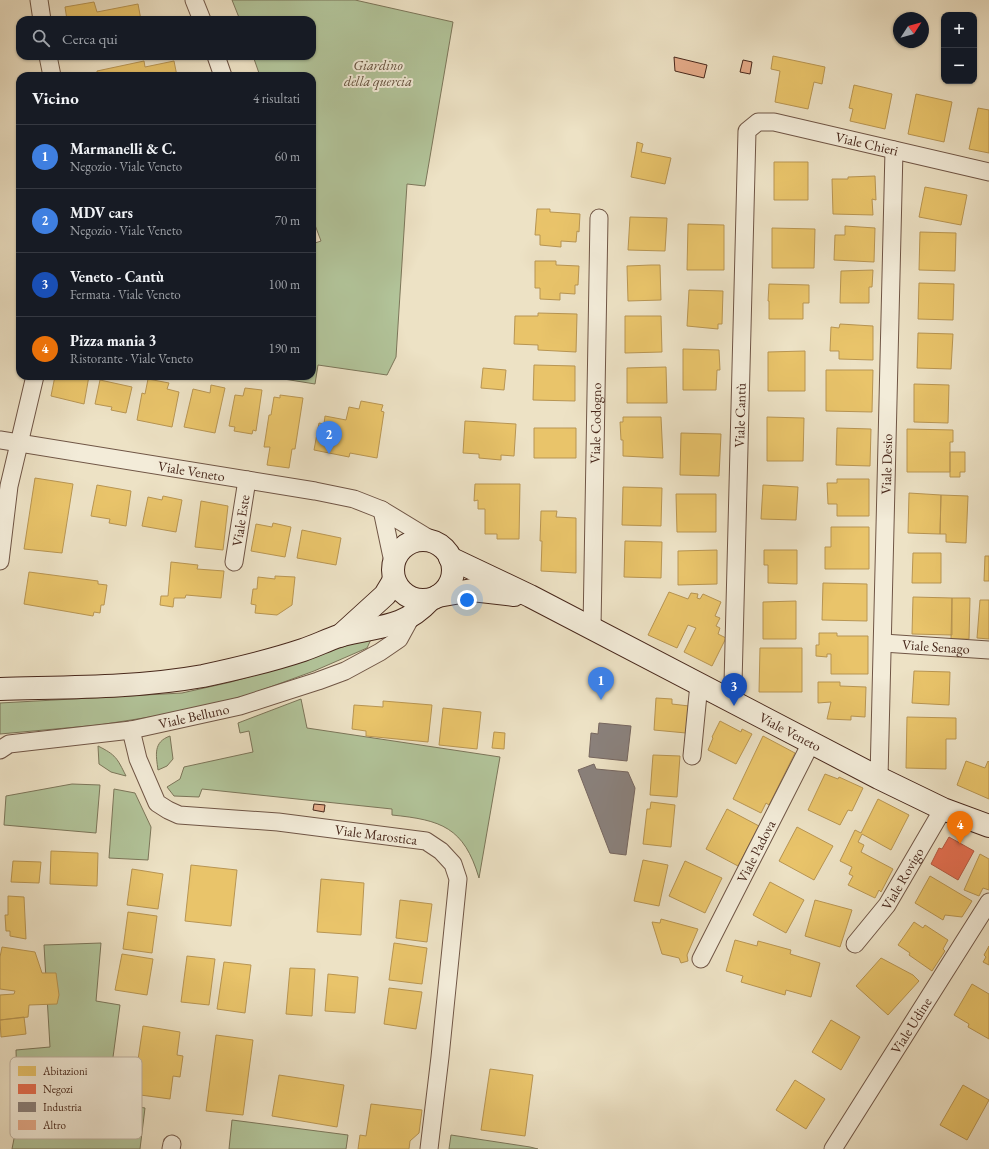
<!DOCTYPE html>
<html lang="it">
<head>
<meta charset="utf-8">
<style>
	:root { --surface:#171b24; --page:#242831; --text:#f1f3f6; --muted:#9ea1a6; --line:#363941; --accent:#c59692 }
	body { margin:0; font-family:"EB Garamond",serif; background:var(--page); color:var(--text) }
	.controls { position:absolute; right:12px; top:12px; display:grid; overflow:hidden; border-radius:8px; box-shadow:0 1px 3px #0004 }
	.controls button { width:36px; height:36px; display:grid; place-items:center; padding:0; border:0; border-bottom:1px solid var(--line); background:var(--surface); color:var(--text); font:20px sans-serif }
	.compass { position:absolute; left:893px; top:12px; width:36px; height:36px; border-radius:50%; background:var(--surface); box-shadow:0 1px 3px #0004; rotate:54deg }
	.you { position:absolute; left:467px; top:600px; width:14px; height:14px; margin:-10px; border:3px solid #fff; border-radius:50%; background:#1a73e8; box-shadow:0 0 0 6px #1a73e833 }
	.badge { display:grid; place-items:center; width:26px; height:26px; border-radius:50%; background:var(--accent); color:#fff; font-size:13px; font-weight:700 }
	.pin { position:absolute; translate:-50% -33px; filter:drop-shadow(0 1px 2px #0008) }
	.pin::after { content:''; position:absolute; top:21px; width:14px; height:12px; background:inherit; clip-path:polygon(0 0,100% 0,50% 100%) }
	.list { margin:0; padding:0; list-style:none }
	h2 { display:flex; justify-content:space-between; align-items:center; height:52px; margin:0; padding:0 16px; font-size:17px }
	h2 small { font-size:13px; font-weight:400; color:var(--muted) }
	.list li { display:grid; grid-template-columns:26px 1fr auto; gap:12px; align-items:center; box-sizing:border-box; height:64px; padding:0 16px; border-top:1px solid var(--line) }
	.list b { display:block; font-size:15px; white-space:nowrap }
	.list p { margin:0; font-size:13px; white-space:nowrap; color:var(--muted) }
	.list em { font-size:13px; font-style:normal; color:var(--muted) }
	.icon { flex:none; width:22px; height:22px; fill:none; stroke:currentColor; stroke-width:2; stroke-linecap:round; stroke-linejoin:round }
	.map { position:relative; flex:none; width:989px; height:1149px; overflow:hidden }
	.search { position:absolute; background:var(--surface); box-shadow:0 1px 3px #0004; left:16px; top:16px; width:300px; height:44px; display:flex; align-items:center; gap:10px; box-sizing:border-box; padding:0 14px; border-radius:12px; color:var(--muted); font-size:15px }
	.panel { position:absolute; background:var(--surface); box-shadow:0 1px 3px #0004; left:16px; top:72px; width:300px; height:308px; border-radius:12px }
	.map>svg:first-child { display:block }
</style>
</head>
<body>
<div class="map">
<svg width="989" height="1149" viewBox="0 0 989 1149">
	<rect width="100%" height="100%" fill="#ede2c5"/>
	<filter id="stains"><feTurbulence type="fractalNoise" baseFrequency=".005" numOctaves="4"/><feColorMatrix values="0 0 0 0 .2 0 0 0 0 .09 0 0 0 0 .02 0 0 0 .5 -.17"/></filter>
	<radialGradient id="worn" r=".72"><stop offset=".6" stop-color="#630" stop-opacity="0"/><stop offset="1" stop-color="#630" stop-opacity=".3"/></radialGradient>
	<path fill="#b2c49a" stroke="#7c765a" d="M232,0H355L453,22L425,186L407,184L396,357L387,375L318,365L315,384L265,376H312V244L321,241L312,217V76H260L253,56H312V20H240Z
		M374,633L367,648L314,671L251,694L188,711L99,725L0,734V703L182,693L231,682L286,666Z
		M301,699L307,728L500,757L479,878C464,827 441,820 392,815V809L202,789L199,797L174,796L167,787L180,779L184,767L253,752L249,731L240,733L238,723Z
		M170,736L173,759L167,766L158,770C156,755 153,742 170,736Z
		M98,746C116,755 117,758 126,776L111,772L99,764Z
		M72,784L100,785L96,833L4,825L6,796Z
		M114,789L135,793L151,827L148,860L109,858Z
		M101,943L96,1001L120,1005L107,1102L145,1108L140,1149H12L18,1118L16,1050L50,1047L44,945Z
		M232,1120L348,1135L346,1149H229Z
		M451,1135L530,1147L538,1149H449Z"/>
	<path fill="#e9c46a" stroke="#b89552" d="M94,2L97,12L138,4L141,20H67L65,7Z
		M773,56L825,67L822,84L814,82L808,109L775,102L780,71L771,69Z
		M144,61L145,67L174,61L177,76H90L97,75V71Z
		M854,85L892,94L885,129L850,121L853,109L849,108Z
		M916,94L952,102L944,142L908,134Z
		M978,108L989,110V153L969,149Z
		M637,142L643,144L641,152L671,158L665,184L631,177L636,150Z
		M774,162H808V200H774Z
		M875,176L876,200L872,199L873,215L833,214L832,179H848V177Z
		M925,187L967,195L961,225L919,217Z
		M537,209H550V212L580,214L579,232L577,231L576,242L561,241V247L540,245V235H535Z
		M630,217L667,218L665,251L628,250Z
		M688,224L724,225V270H687Z
		M845,226L875,228L874,262L834,260L835,235H845Z
		M772,228L815,229L814,268H772Z
		M920,232L956,233L955,271L919,270Z
		M535,261H556V265L579,266L578,285H575V294L560,293V300L540,299V288H535Z
		M651,265H660L661,300L628,301L627,266Z
		M873,270L872,287H869V303H840L841,271Z
		M919,283L954,284L953,320L918,319Z
		M769,284L809,285V303H803V319H769V301H768Z
		M689,290L723,291L722,324H718V329L687,326Z
		M538,313L577,314L576,352L538,350V345L514,344L515,316H538Z
		M625,316H661L662,352L625,353Z
		M840,324L873,326V360L839,359V351H830L831,327L839,328Z
		M918,333L953,334L951,369L917,368Z
		M683,349L719,350L720,370H717L716,390H683Z
		M805,351V391H768V352Z
		M534,365L575,366V401L533,400Z
		M666,367L667,403H627V368Z
		M483,368L506,370L504,390L481,388Z
		M826,370H873L872,412L826,411Z
		M55,376H89L84,404L51,396Z
		M148,379L169,383L167,389L179,392L172,427L137,420L142,393L145,394Z
		M100,380L132,387L126,413L111,410L112,407L95,404Z
		M914,384L949,385L948,423L914,422Z
		M211,385L225,388L215,433L184,427L193,389L210,393Z
		M245,388L262,390L256,431L253,430L252,434L234,431L235,427L229,426L235,395L243,396Z
		M280,395L303,398L295,449H292L289,468L267,465L270,447H264L269,415H271L274,397L280,398Z
		M361,401L383,405L381,411L384,412L377,458L350,453L349,457L314,450L319,423L324,424L325,416L346,420L349,407L359,409Z
		M623,417H661L663,458L623,456V440H621L620,422H623Z
		M767,417L804,418L803,461H767Z
		M465,421L516,424L514,456L501,455V460L479,458V454L463,453Z
		M534,428H576V458H534Z
		M837,428L871,429L870,466L836,465Z
		M907,429L953,430V442H950V472H907Z
		M681,433L721,434L719,476L680,475Z
		M950,452H965V472H960V477H950Z
		M35,478L73,484L62,553L24,549Z
		M837,479H869V516H837V504H828L827,483H837Z
		M475,484H520L519,539H497V534H485V509H478V500L474,501Z
		M97,485L131,491L126,526L109,523L110,519L91,516Z
		M763,485L798,487L796,520L761,519Z
		M623,487L662,488L661,526L622,525Z
		M909,493L941,495L940,534L908,533Z
		M676,494H716V532H677Z
		M941,495L968,496L966,543L946,542V534H940Z
		M163,496L182,500L176,532L142,526L148,497L162,500Z
		M201,501L228,506L223,550L195,547Z
		M541,511H557L556,517L576,518V573L541,571L542,541H540Z
		M273,523L291,527L285,557L251,551L256,524L272,527Z
		M831,527H869V569H825V547H831Z
		M302,530L341,538L336,565L297,558Z
		M625,541L662,542L661,578L624,577Z
		M717,550V584L678,585V551Z
		M764,550H797V584L768,583V565H764Z
		M913,553H941V583H912Z
		M985,556H989V581H984Z
		M171,562L198,565L197,569L224,571L221,598L186,595L185,598H174L173,607L160,605L161,596H168Z
		M29,572L98,581V584L107,585L104,605H101L100,613L94,612L93,616L24,604Z
		M275,576L295,577L292,605L277,615L255,613L256,605L251,604L253,589H257L258,577L275,579Z
		M823,583L867,584V621L822,620Z
		M669,592L688,599L691,593L698,594L697,598L700,599L703,594L721,602L715,616L720,618L716,626L720,628L718,634L726,638L712,666L684,652L696,628L688,625L677,648L648,635Z
		M913,597L952,598V635L912,634Z
		M952,598H970L969,639H951Z
		M980,600H989V639L977,638Z
		M796,601V639H763V602Z
		M819,633H837V636H868V674H831V654H827V657L816,656V645H819Z
		M760,648H802V692H759Z
		M914,671L950,672L949,705L912,703Z
		M818,682H840V686L866,687L865,717L851,716V720L827,719L831,702L818,703Z
		M656,698L672,699V704L689,706L686,733L654,730Z
		M383,701L432,705L428,742L366,736V731L352,729L354,705L383,707Z
		M443,708L481,712L477,749L439,745Z
		M907,717L956,718V739H946V769L906,768Z
		M720,721L741,732L742,729L752,734L736,764L708,750L713,738L712,737Z
		M494,732L505,733L504,749L492,748Z
		M763,736L795,753L769,805L766,803L761,813L733,799Z
		M653,755L680,756L677,797L650,795Z
		M966,761L985,768L988,761L989,762V799L957,785Z
		M825,774L838,779L839,777L863,788L852,811L848,810L840,825L808,810Z
		M878,799L909,815L891,850L862,834L858,842L864,845L861,852L893,869L881,892L879,890L875,898L848,885L853,876L849,874L852,867L840,861L855,830L861,833Z
		M651,802L675,805L671,847L643,844L647,809H650Z
		M727,809L759,826L738,866L706,849Z
		M797,827L833,846L814,880L779,861Z
		M51,851L98,853L97,886L50,884Z
		M980,854L989,859V890L983,888L979,896L964,890Z
		M643,860L668,865L659,906L634,901Z
		M13,861L41,862L39,883L11,882Z
		M685,861L722,878L705,913L669,896Z
		M191,865L237,870L231,926L185,921Z
		M132,869L163,874L158,909L127,905Z
		M930,876L972,901L962,917L945,915L943,920L915,903Z
		M321,879L364,883L361,935L317,932Z
		M770,882L804,900L786,933L753,915Z
		M8,896L24,897L26,939L10,936V931H6L5,915H8Z
		M400,900L432,904L427,942L396,938Z
		M815,900L852,910L840,947L805,936Z
		M128,912L157,916L152,953L123,949Z
		M661,919L698,929L687,955L688,961L681,963L679,958L662,954L652,922L660,923Z
		M914,922L923,928L925,925L948,940L943,949L945,951L932,971L909,955L910,953L898,945Z
		M735,940L757,946L758,941L791,950L790,954L820,963L811,997L786,990L785,995L741,982L743,976L726,971Z
		M394,943L427,948L422,984L389,980Z
		M989,946V965L983,962L986,957L984,955Z
		M2,947L35,952L42,973H56L59,995L57,1004L29,1005L28,1017L0,1020V995L14,994L15,991L0,989V957Z
		M122,954L153,959L147,995L115,990Z
		M187,956L215,959L209,1005L181,1002Z
		M881,958L913,975L919,981L888,1015L856,986Z
		M224,962L251,965L245,1013L217,1009Z
		M290,968L315,969L312,1016L286,1014Z
		M328,974L358,977L355,1013L325,1011Z
		M972,984L989,994V1039L968,1027L969,1024L954,1015Z
		M389,988L422,992L416,1029L384,1024Z
		M24,1017L26,1034L1,1037L0,1020Z
		M831,1020L860,1037L841,1070L812,1052Z
		M143,1026L180,1032L177,1055L183,1056L180,1077L173,1076L170,1099L133,1094Z
		M216,1035L253,1040L243,1115L206,1111Z
		M490,1069L533,1075L525,1136L481,1130Z
		M279,1075L344,1085L337,1127L272,1116Z
		M795,1080L825,1099L806,1129L776,1110Z
		M963,1085L989,1100L967,1140L940,1125Z
		M371,1104L422,1110L419,1133L410,1141L409,1149H358L360,1135L366,1136Z"/>
	<path fill="#e76f51" stroke="#b75941" d="M949,837L974,851L958,880L931,864L939,848L942,849Z"/>
	<path fill="#8a817c" stroke="#76665f" d="M599,723L631,726L627,761L589,757L591,733L598,734Z
		M594,764L596,769L628,772L635,788L626,855L610,853L578,770Z"/>
	<path fill="#e6ac8a" stroke="#47271b" d="M674,57L707,65L704,78L675,71Z
		M743,60L752,62L750,74L740,72Z
		M314,804L325,805L324,812L313,810Z"/>
	<g fill="none" stroke-linecap="round" stroke-linejoin="round">
		<g stroke="#705646" stroke-width="19">
			<g id="street">
				<path d="M39,0L42,20"/>
				<path d="M194,0L202,20"/>
				<path d="M48,56L52,76"/>
				<path d="M216,56L223,76"/>
				<path id="s1" d="M0,440L315,491L354,499L382,510"/>
				<path d="M0,561L9,486L35,376"/>
				<path id="s2" d="M234,562L247,480"/>
				<path d="M393,562L382,510L433,541"/>
				<path id="s3" d="M592,628L599,218"/>
				<path id="s4" d="M883,643L989,650"/>
				<path id="s5" d="M730,700L733,684L747,131L758,122H774L989,172"/>
				<path id="s6" d="M131,730L138,759L157,803L168,810L179,815L278,822L426,841L441,851L453,864L458,879L440,1057L429,1149"/>
				<path id="s7" d="M0,750L9,744L131,730L240,706L318,681L345,671L380,652L399,639L411,617"/>
				<path d="M692,756L699,684"/>
				<path id="s8" d="M879,778L894,150"/>
				<path id="s9" d="M855,944L887,905L943,809"/>
				<path id="s10" d="M701,959L811,743"/>
				<path d="M171,1149L172,1144"/>
				<path id="s11" d="M833,1149L989,902"/>
			</g>
		</g>
		<g stroke="#47271b" stroke-width="24">
			<g id="secondary">
				<circle cx="423" cy="570" r="30"/>
				<path id="s12" d="M450,558L530,596L879,778L943,809L989,826"/>
				<path d="M438,596L472,590L514,595"/>
				<path d="M340,636L385,595L394,580"/>
				<path d="M0,689C67,687 136,688 203,676C236,669 270,661 303,650C315,646 327,640 339,636C376,625 401,631 430,600"/>
			</g>
		</g>
		<use href="#street" stroke="#f3ecd9" stroke-width="17"/>
		<use href="#secondary" stroke="#f3ecd9" stroke-width="22"/>
	</g>
	<g text-anchor="middle" dominant-baseline="central" stroke-width="4" stroke-linejoin="round" paint-order="stroke">
		<g font-size="14" font-style="italic" fill="#624e3b" stroke="#f3ecd9">
			<text x="378" y="65">Giardino<tspan x="378" dy="16">della quercia</tspan></text>
		</g>
		<g font-size="14" fill="#47271b" stroke="#f3ecd9">
			<text stroke="none"><textPath href="#s5" startOffset="695">Viale Chieri</textPath></text>
			<text stroke="none"><textPath href="#s5" startOffset="285">Viale Cantù</textPath></text>
			<text stroke="none"><textPath href="#s3" startOffset="205">Viale Codogno</textPath></text>
			<text stroke="none"><textPath href="#s8" startOffset="314">Viale Desio</textPath></text>
			<text stroke="none"><textPath href="#s1" startOffset="194">Viale Veneto</textPath></text>
			<text stroke="none"><textPath href="#s2" startOffset="42">Viale Este</textPath></text>
			<text stroke="none"><textPath href="#s4" startOffset="53">Viale Senago</textPath></text>
			<text stroke="none"><textPath href="#s7" startOffset="198">Viale Belluno</textPath></text>
			<text stroke="none"><textPath href="#s12" startOffset="382">Viale Veneto</textPath></text>
			<text stroke="none"><textPath href="#s6" startOffset="301">Viale Marostica</textPath></text>
			<text stroke="none"><textPath href="#s10" startOffset="121">Viale Padova</textPath></text>
			<text stroke="none"><textPath href="#s9" startOffset="81">Viale Rovigo</textPath></text>
			<text stroke="none"><textPath href="#s11" startOffset="146">Viale Udine</textPath></text>
		</g>
	</g>
	<rect x="10" y="1057" width="132" height="82" rx="6" fill="#f3ecd9" stroke="#bfb1a0" stroke-width="1"/>
	<rect x="18" y="1066" width="18" height="10" fill="#e9c46a"/>
	<rect x="18" y="1084" width="18" height="10" fill="#e76f51"/>
	<rect x="18" y="1102" width="18" height="10" fill="#8a817c"/>
	<rect x="18" y="1120" width="18" height="10" fill="#e6ac8a"/>
	<g font-size="11" fill="#47271b">
		<text x="43" y="1075">Abitazioni</text>
		<text x="43" y="1093">Negozi</text>
		<text x="43" y="1111">Industria</text>
		<text x="43" y="1129">Altro</text>
	</g>
	<rect width="100%" height="100%" filter="url(#stains)"/>
	<rect width="100%" height="100%" fill="url(#worn)"/>
</svg>
<div class="controls">
<button>+</button>
<button>−</button>
</div>
<svg class="compass" viewBox="-18 -18 36 36"><path d="M0-13l5 13h-10z" fill="#e53935"/><path d="M0 13l5-13h-10z" fill="#9ea1a6"/></svg>
<div class="you"></div>
<div class="pin badge" style="left:601px;top:700px;background:#3f7fe0">1</div>
<div class="pin badge" style="left:329px;top:454px;background:#3f7fe0">2</div>
<div class="pin badge" style="left:734px;top:706px;background:#1a4fb4">3</div>
<div class="pin badge" style="left:960px;top:844px;background:#e8710a">4</div>
<div class="search"><svg class="icon" aria-label="search" viewBox="0 0 24 24"><circle cx="10" cy="10" r="6"/><path d="M15 15l6 6"/></svg>Cerca qui</div>
<section class="panel">
<h2>Vicino<small>4 risultati</small></h2>
<ul class="list">
<li><span class="badge" style="background:#3f7fe0">1</span><div><b>Marmanelli &amp; C.</b><p>Negozio · Viale Veneto</p></div><em>60 m</em></li>
<li><span class="badge" style="background:#3f7fe0">2</span><div><b>MDV cars</b><p>Negozio · Viale Veneto</p></div><em>70 m</em></li>
<li><span class="badge" style="background:#1a4fb4">3</span><div><b>Veneto - Cantù</b><p>Fermata · Viale Veneto</p></div><em>100 m</em></li>
<li><span class="badge" style="background:#e8710a">4</span><div><b>Pizza mania 3</b><p>Ristorante · Viale Veneto</p></div><em>190 m</em></li>
</ul>
</section>
</div>
</body>
</html>
